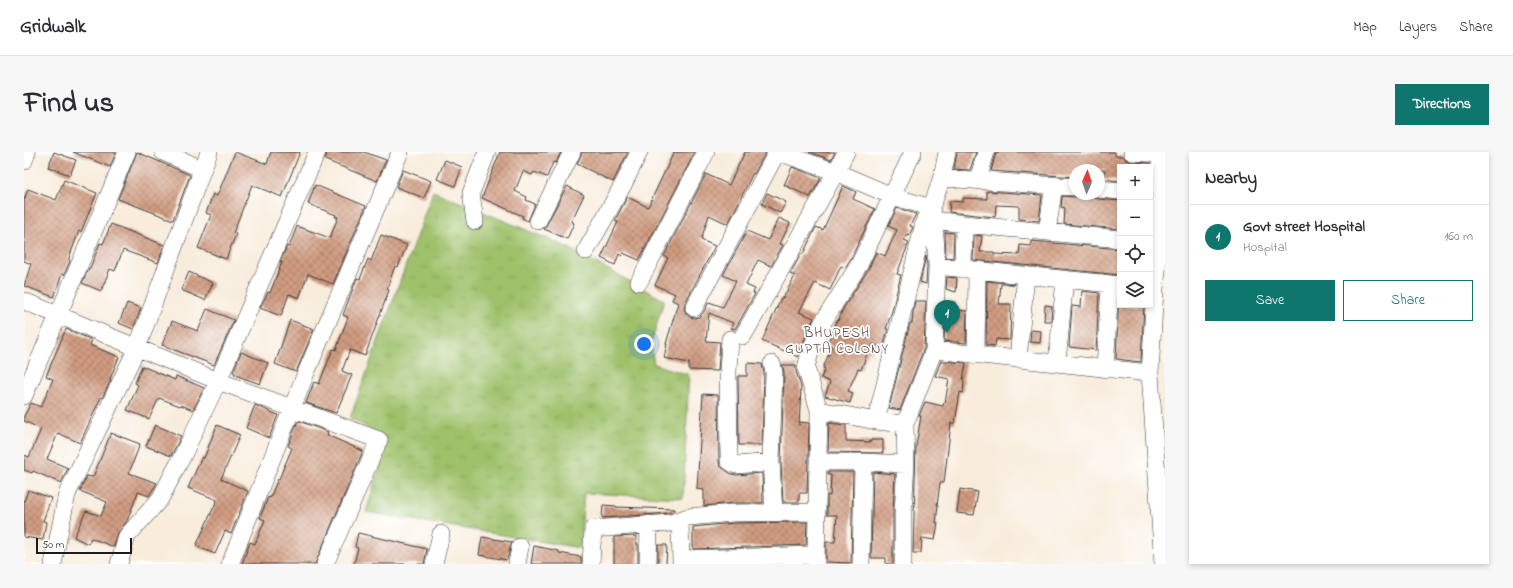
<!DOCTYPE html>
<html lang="en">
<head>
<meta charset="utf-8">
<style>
	:root { --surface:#fff; --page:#f7f7f7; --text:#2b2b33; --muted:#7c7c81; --line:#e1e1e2; --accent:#0f766e }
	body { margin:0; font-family:"Indie Flower",sans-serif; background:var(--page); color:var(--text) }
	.controls { position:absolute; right:12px; top:12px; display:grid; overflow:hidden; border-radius:0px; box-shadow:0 2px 6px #0003 }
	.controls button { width:36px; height:36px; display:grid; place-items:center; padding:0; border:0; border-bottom:1px solid var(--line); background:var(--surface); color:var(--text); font:20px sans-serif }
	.compass { position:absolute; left:1045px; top:12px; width:36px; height:36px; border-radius:50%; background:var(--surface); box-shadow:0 2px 6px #0003; rotate:2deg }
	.scale { position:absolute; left:12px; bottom:10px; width:96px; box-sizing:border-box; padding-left:4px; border:2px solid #1c1c1c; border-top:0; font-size:11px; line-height:14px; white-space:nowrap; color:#1c1c1c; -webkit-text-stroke:3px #fff; paint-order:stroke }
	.you { position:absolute; left:620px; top:192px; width:14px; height:14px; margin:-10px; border:3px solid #fff; border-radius:50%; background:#1a73e8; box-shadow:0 0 0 6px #1a73e833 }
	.badge { display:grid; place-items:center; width:26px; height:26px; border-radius:50%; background:var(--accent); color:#fff; font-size:13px; font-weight:700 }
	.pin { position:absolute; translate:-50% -33px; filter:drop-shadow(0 1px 2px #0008) }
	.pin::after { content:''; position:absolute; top:21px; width:14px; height:12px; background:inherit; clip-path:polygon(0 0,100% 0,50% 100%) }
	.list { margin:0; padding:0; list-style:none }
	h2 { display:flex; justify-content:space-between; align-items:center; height:52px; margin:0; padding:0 16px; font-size:17px }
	h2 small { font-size:13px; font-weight:400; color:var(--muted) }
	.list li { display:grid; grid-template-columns:26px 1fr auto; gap:12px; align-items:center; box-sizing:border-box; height:64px; padding:0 16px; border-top:1px solid var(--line) }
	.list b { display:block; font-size:15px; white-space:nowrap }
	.list p { margin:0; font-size:13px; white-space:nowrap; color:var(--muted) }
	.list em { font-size:13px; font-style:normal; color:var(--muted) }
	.actions { display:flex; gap:8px; padding:12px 16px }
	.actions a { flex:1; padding:9px 0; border:1px solid var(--accent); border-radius:0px; text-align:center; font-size:14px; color:var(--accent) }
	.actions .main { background:var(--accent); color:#fff }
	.icon { flex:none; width:22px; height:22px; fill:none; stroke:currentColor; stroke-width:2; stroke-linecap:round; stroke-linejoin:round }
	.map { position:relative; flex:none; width:1141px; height:412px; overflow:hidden; border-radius:0px }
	header { display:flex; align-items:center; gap:24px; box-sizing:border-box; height:56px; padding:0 20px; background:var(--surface); border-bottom:1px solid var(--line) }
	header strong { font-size:19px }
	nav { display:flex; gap:22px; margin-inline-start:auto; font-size:14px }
	.intro { display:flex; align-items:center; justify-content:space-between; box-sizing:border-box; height:96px; padding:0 24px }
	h1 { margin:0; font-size:28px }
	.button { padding:10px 18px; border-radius:0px; background:var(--accent); color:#fff; font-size:14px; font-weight:700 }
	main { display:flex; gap:24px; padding:0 24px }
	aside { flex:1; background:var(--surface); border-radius:0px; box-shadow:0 2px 6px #0003 }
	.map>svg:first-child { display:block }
</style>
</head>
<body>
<header>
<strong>Gridwalk</strong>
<nav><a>Map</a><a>Layers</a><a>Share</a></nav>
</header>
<div class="intro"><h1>Find us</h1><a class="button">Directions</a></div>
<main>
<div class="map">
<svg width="1141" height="412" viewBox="0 0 1141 412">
	<defs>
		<pattern id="grass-tufts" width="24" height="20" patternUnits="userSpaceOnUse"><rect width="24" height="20" fill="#9fc16a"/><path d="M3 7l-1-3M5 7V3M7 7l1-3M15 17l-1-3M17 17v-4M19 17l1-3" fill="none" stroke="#88a55b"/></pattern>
		<pattern id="building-cross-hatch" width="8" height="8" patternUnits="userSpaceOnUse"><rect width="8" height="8" fill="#d09c81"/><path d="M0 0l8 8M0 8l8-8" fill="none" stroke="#a87e69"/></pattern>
	</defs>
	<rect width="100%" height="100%" fill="#fff"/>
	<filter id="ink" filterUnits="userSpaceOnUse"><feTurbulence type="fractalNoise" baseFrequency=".025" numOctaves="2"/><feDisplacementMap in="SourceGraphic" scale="8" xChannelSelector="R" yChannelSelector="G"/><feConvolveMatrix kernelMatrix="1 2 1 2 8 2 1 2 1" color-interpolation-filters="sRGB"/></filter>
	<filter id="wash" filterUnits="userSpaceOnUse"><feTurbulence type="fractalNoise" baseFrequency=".012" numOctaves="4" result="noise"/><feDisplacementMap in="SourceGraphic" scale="16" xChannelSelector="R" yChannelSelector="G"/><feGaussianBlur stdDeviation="0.9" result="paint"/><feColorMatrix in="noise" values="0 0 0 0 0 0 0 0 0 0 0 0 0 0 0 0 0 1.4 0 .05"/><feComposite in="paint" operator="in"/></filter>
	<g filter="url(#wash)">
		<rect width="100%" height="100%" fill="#f8ecdb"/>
		<path fill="url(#grass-tufts)" stroke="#5e6e43" d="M409,39L543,95L640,148L627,192L630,212L665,223L659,346L560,341L556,396L342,360L364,287L326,266Z"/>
		<g id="blocks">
			<path fill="url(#building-cross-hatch)" d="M30,0L52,8L46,23L24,15Z
				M49,0H92L86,15Z
				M113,0L166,23L149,68L94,47Z
				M211,0L243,12L247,0H276L258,45L228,33L209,81L212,82L202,107L174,96L187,63L182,61L189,42L193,44Z
				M303,0H340L362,8L353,29L301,8Z
				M476,0H537L532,11L529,10L523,25L510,20L508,23L499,19L491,39L503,45L502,48L511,52L504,69L498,66L499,64L458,46Z
				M558,0H604L589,30L553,12Z
				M650,0H671L615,108L599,101L598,104L595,102L591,113L577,106L594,70L591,69L603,45L624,55Z
				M721,0H742L730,22L729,21L704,72L685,63L677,88L691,94L661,151L660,157L662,162L666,165L670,166L675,165L679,161L685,150L699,155L712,129L699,123L723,79L744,88L755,66L766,71L756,92L759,93L747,114L734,108L722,133L731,137L729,141L731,142L711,177L707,176L709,171L685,161L682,189L696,190L694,219L665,218V211L640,206L643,192H642L654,151L648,148L651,142L631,133L644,106L640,104L682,22L705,33Z
				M785,0H811L807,8Z
				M933,0H952L946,18L930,17Z
				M974,0H1091V4H1099L1102,8L1107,10L1126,11V15H1096V29L1080,27L1081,18H1051V25L967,19L972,1L974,2Z
				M421,8L438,15L431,34L413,27Z
				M768,15L797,26L786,45L760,33Z
				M379,18L407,29L400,46L372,35Z
				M40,28L73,41L57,80L55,79L45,106V108L46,109L40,123L38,122L30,145L0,134L7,112L0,109V48L4,37L32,48Z
				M291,33L342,54L309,132L284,122L275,146L265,142L257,164L236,156L244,140L246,141L258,110H256L263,94L265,95L273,74L306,86L314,65H311L312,63L284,52Z
				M543,34L560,43L547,70L550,71L543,87L520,77Z
				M819,34L832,40L829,47L851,57L826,108L821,116L817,114L806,138L791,131L775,160L790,166L777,196L774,205L738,189L757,146H759L771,124L766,122L777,102H779L792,75L799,78Z
				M963,39L1018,43L1015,69L995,67V54L972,53L971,65L925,60L926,49L939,50V46L963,47Z
				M743,41L762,50L756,61L738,52Z
				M1058,42H1067L1070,45L1074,47L1096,49V77L1040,72L1041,56L1037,55L1038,44L1051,45Z
				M873,56L892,62L886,74L889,75L885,84L883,82L880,88L885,90L873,122L877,123L868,159L862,177H864L859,196L849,192L847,200L844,199L837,218L834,217L824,239L829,241L826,251L801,244L806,230L797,226L801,217L799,216L808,194L803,192L813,168L814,169L819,157L844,118L852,100L861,104L873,78L864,74Z
				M87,72L140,93L134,111L99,98L91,119L86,117L77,139L58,131L65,116H66L76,91L79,92Z
				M921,80L930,81L929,106L922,105Z
				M357,83L383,93L374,115L371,114L363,137L365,138L341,204L326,198L318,219L328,223L312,261L282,251L290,230L295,232L309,197L312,198L324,165L319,163L328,139L333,126L336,127L344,107L347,109Z
				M950,83L958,84L956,100H970V102L995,103L996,93L1007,94V89L1096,97V123L949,108Z
				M902,104L903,114L902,132L896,130Z
				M165,120L189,131L181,148L157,138Z
				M923,125L933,126L932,140L922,137Z
				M963,129L991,132H977L975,152H987L986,188L972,187L971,194L962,193Z
				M1058,139L1075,141L1072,198L1045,195L1048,154L1057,155Z
				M1095,143L1096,153H1120L1117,210L1092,207Z
				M891,149H902L900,196L876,258L865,256L886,171H888L889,160Z
				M922,150H931L930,158L943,159L942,191L920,189Z
				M103,151L117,156L109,177L95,171Z
				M1021,153L1028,154L1027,169H1020Z
				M183,157L210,168L190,213L138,193L148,169L174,179Z
				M266,168L290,177L272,220L251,212Z
				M42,177L68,188L66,193L95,205L86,227L87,228L78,246L77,245L56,291L34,281L23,307L44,316L37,331L9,319L8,321L0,318V303L5,305L17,277L0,269V264L7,251L17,255L29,227L22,224Z
				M1007,178L1017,179L1016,191L1006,190Z
				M217,200L244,211L236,232L211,223V221L209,220Z
				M917,209L942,211L939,228L940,229L939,241L936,240L931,271H927L920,331H916L913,353H914L912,371H914L911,388L898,386L897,401H889L892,294L897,264H895L901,250L919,254L920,250L921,251L925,227L911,224Z
				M723,211L738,212L740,221L738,293H715L714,224H723Z
				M758,213H772V219L777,235L775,273L776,270L785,271L783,341H775V350H759L757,310L760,220Z
				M118,214L151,228L152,224L180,236L169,258L157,253L156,254L135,246L125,267L103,258L114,233L111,231Z
				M679,242L694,243L695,309L696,314L707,322L712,323L738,321L739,351H709L680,354V338L673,337Z
				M231,253L254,263L245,286L222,276Z
				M275,269L304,280L303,283L339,299L291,412H218L226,390L231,392L241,368L236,366L244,345L246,346L254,327H255L268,296L264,294L273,271Z
				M805,271L822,273V289L847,290V288H859V301L804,300Z
				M131,273L157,284L147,304L122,294Z
				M193,273L216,283L197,327L224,339L207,382L201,379L191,402L172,394L193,348L164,336L178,305L180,306Z
				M87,281L116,292L105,321L133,331L125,344L114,340L103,369L94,381L90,395L67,386L64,392L50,385L62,359L77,364L83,350L56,339L63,324L69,325Z
				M804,320H829L827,411L802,410V390H811L813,363H803V343L806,344L807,323H804Z
				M849,320L871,322L869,360V412H862V406H847Z
				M936,337L954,340L950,363L933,361Z
				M4,338L27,346L19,369L22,370L19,388L0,385V350Z
				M579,353L592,354V355L650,357V359L645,361L578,366Z
				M783,370L782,393L669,397V375L710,371Z
				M334,381L403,397L400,412H330L334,396L331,395Z
				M612,384V392H614V412H590V385Z
				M458,385L488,390L483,408L455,403Z
				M634,393H643L642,412H634Z
				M510,394L535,399V401L557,405V412H507Z"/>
		</g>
	</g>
	<g filter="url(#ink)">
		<use href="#blocks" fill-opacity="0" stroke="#3d3b39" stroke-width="1"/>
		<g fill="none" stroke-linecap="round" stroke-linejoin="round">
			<g stroke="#3d3b39" stroke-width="18">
				<path id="minor" d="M139,0L178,17
					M754,0L812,20L868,44L907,56L910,68L940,72L1096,87
					M1108,0L1136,2
					M1136,0V91L1131,137L1126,221L1139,412
					M0,9L3,0
					M918,26L1051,35
					M954,28L962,0
					M1075,37L1096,39
					M451,69L447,41L463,0
					M514,69L548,0
					M1023,80L1030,33
					M562,99L600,31L615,0
					M913,114L1096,133
					M939,117L940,72
					M615,130L682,0
					M0,149L194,229L355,288L301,412
					M670,156L753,0
					M719,184L812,20L822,0
					M706,187L704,219L705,309L712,313L747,310
					M910,198L1126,221
					M952,203L953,118
					M994,207L1002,123
					M1033,211L1041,127
					M748,212L750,220L747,310L750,360
					M1081,217L1086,132
					M0,244L103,0
					M795,258L852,269L881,272
					M852,269L901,67C913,46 919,24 923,0
					M794,310H839L882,312
					M656,368L657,412
					M657,407L792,403
					M29,412L43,342L113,196L185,0
					M95,412L103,384L136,347L158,305L194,229L293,0
					M206,412L282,221L376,0
					M410,412L417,382
					M493,412L496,395
					M567,412L569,377L647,371L664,365L709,361L792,360
					M624,412L625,372
					M792,412L795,258L782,216L786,200L799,170L835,113L889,0
					M837,412L839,310
					M879,412V360L882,312L881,272L910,198L913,114L910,68"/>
			</g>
			<use href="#minor" stroke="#fff" stroke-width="17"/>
		</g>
	</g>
	<g text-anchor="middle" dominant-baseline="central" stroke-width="3.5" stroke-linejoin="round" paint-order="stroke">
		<g font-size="14" letter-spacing="1" fill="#5b493f" stroke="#fff">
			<text x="813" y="181">BHUPESH<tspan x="813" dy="16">GUPTA COLONY</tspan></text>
		</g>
	</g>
</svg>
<div class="controls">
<button>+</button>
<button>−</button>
<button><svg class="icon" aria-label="locate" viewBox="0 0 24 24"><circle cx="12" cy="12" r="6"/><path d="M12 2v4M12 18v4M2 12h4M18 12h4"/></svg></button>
<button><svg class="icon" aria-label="layers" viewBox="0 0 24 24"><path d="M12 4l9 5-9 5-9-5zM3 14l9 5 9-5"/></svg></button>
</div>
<svg class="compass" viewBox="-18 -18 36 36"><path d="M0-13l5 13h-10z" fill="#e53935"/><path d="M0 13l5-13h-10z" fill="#7c7c81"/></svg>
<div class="scale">50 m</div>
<div class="you"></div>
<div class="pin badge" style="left:923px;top:181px">1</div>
</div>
<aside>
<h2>Nearby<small></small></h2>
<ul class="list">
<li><span class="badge">1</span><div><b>Govt street Hospital</b><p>Hospital</p></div><em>160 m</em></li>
</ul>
<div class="actions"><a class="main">Save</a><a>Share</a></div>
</aside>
</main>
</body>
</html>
